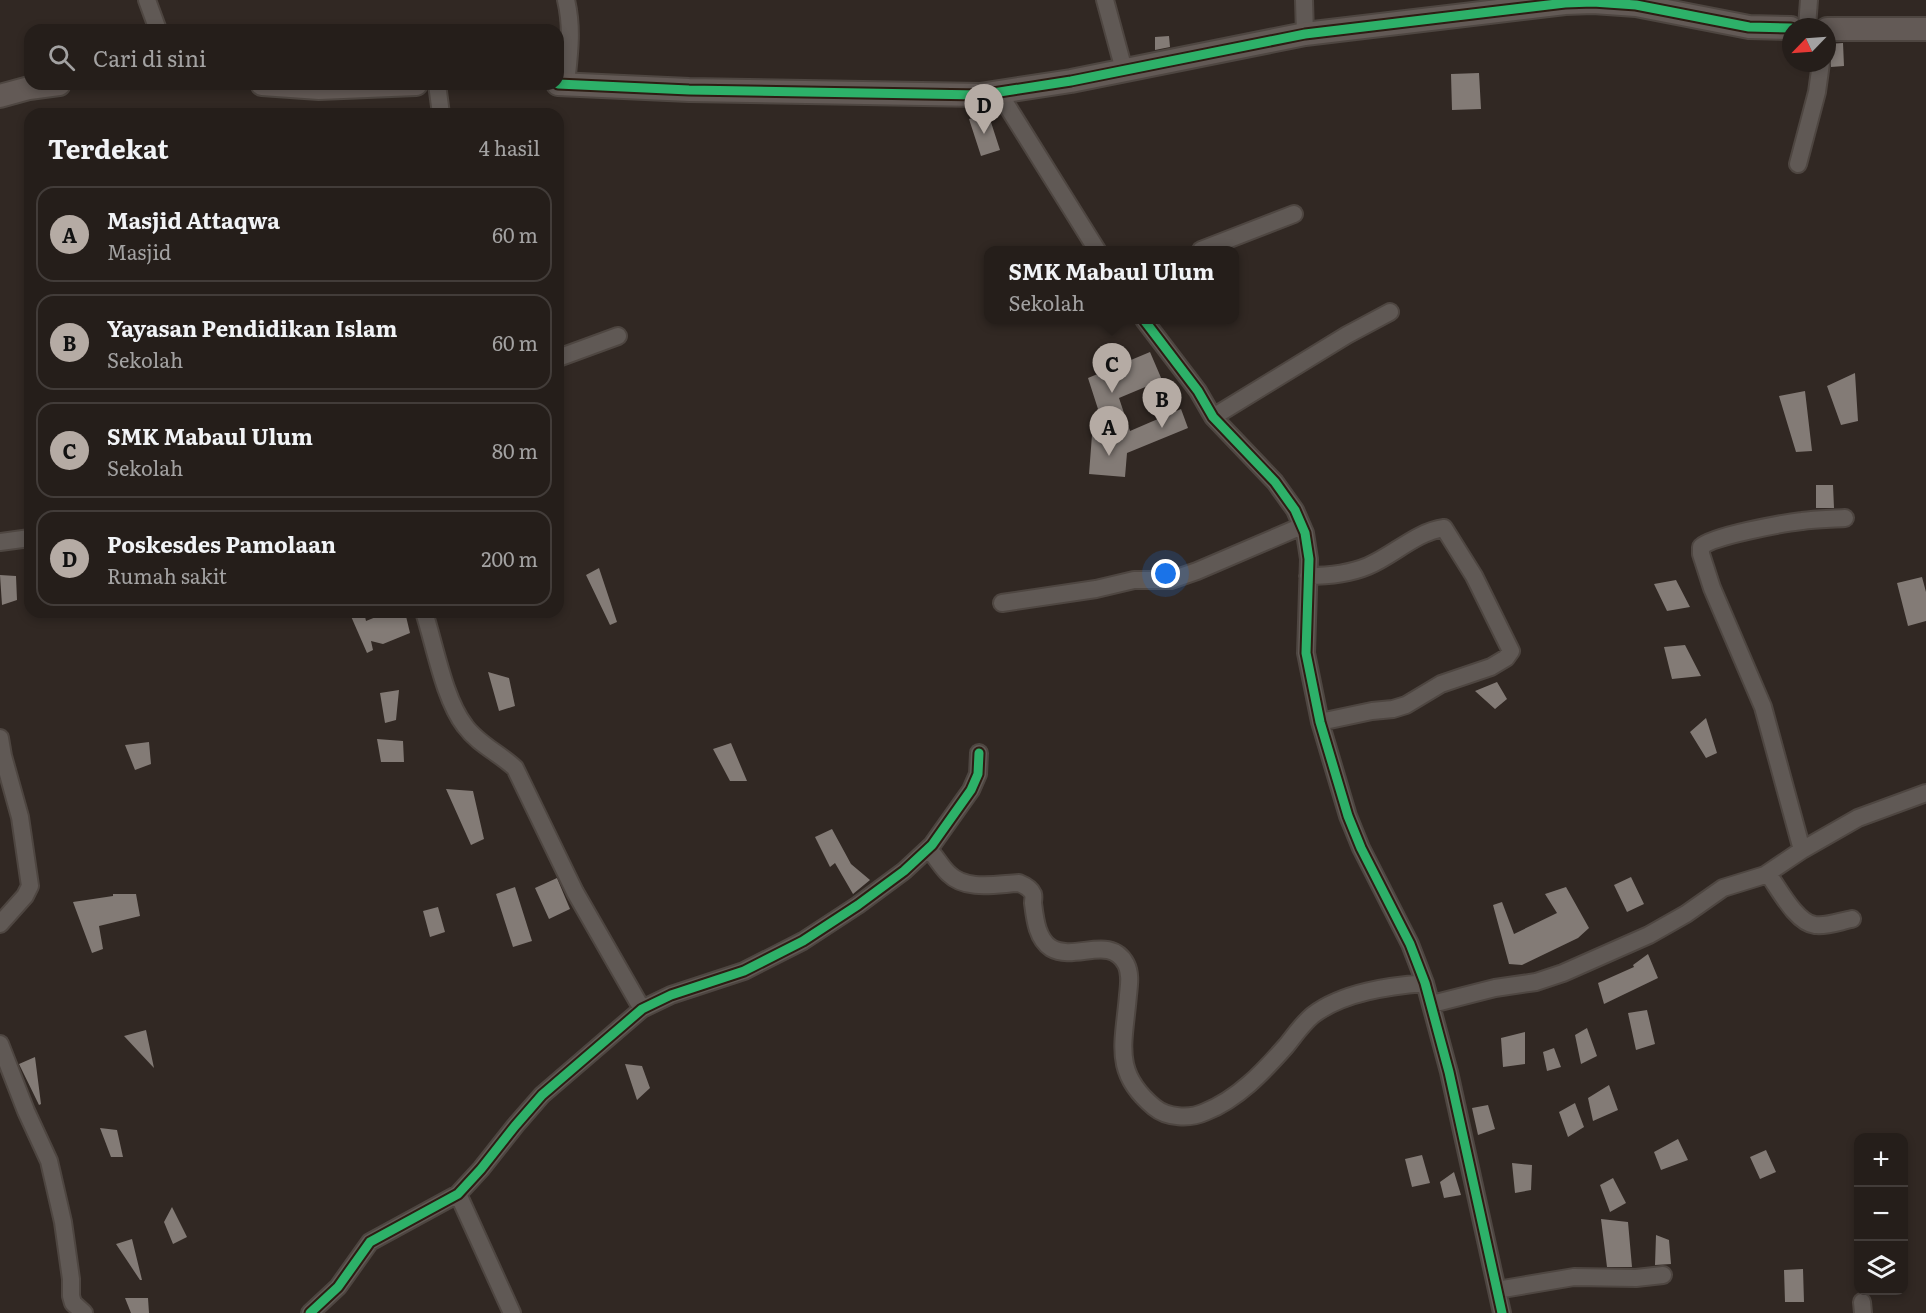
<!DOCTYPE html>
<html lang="id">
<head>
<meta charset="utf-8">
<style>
	:root { --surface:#251e1a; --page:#2d2723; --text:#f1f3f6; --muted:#a3a2a2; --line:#423c39; --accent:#b5aba4 }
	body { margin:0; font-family:Literata,serif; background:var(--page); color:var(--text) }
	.controls { position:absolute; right:18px; bottom:18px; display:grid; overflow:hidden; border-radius:12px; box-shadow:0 3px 9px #0003 }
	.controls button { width:54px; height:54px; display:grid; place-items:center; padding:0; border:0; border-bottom:2px solid var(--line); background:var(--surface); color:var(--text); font:30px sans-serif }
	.compass { position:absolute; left:1782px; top:18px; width:54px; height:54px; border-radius:50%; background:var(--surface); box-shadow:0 3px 9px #0003; rotate:245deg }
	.you { position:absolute; left:1166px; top:574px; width:21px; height:21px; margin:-15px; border:4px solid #fff; border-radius:50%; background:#1a73e8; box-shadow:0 0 0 9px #1a73e833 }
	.badge { display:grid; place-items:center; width:39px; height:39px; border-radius:50%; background:var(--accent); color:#111; font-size:20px; font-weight:700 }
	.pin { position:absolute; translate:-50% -50px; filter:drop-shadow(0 2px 3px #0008) }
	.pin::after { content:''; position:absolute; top:32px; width:21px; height:18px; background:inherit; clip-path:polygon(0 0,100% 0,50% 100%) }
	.popup { position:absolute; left:984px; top:246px; width:255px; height:78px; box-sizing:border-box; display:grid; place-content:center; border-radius:12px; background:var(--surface); filter:drop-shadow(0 2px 4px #0005); font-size:20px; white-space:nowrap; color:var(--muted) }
	.popup b { font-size:22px; color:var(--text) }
	.popup::after { content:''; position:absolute; left:50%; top:100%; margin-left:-12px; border:12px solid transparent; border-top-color:var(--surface) }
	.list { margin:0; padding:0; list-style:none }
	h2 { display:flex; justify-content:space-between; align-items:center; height:78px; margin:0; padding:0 24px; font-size:26px }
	h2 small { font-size:20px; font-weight:400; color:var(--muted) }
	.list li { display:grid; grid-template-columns:39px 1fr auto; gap:18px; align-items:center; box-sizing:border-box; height:96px; margin:0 12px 12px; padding:0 12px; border:2px solid var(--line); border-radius:18px }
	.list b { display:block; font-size:22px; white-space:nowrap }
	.list p { margin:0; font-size:20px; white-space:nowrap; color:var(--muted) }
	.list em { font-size:20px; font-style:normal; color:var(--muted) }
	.icon { flex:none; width:33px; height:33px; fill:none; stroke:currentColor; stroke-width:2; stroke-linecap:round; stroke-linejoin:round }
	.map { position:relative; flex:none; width:1926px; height:1313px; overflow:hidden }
	.search { position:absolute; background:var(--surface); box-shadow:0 3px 9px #0003; left:24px; top:24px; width:540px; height:66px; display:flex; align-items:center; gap:15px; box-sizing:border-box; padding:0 21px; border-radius:18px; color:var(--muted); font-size:22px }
	.panel { position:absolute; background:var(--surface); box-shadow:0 3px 9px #0003; left:24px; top:108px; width:540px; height:510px; border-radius:18px }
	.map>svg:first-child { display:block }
</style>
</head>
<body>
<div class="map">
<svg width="1926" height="1313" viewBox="0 0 1926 1313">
	<rect width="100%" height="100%" fill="#312823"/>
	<path fill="#837b76" d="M1169,36L1170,47L1155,50V37Z
		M1843,43L1844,66L1831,67V60L1827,54V44Z
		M1479,73L1481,109L1452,110L1451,74Z
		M988,113L1000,150L981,156L969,119Z
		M1150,352L1162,380L1119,398L1130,431L1181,409L1188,428L1127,453L1125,477L1089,474L1092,435L1107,437L1088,378Z
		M1855,373L1858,421L1841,425L1827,386Z
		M1805,391L1812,451L1796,452L1779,396Z
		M1816,485H1833L1834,508H1816Z
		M599,568L617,622L610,625L586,575Z
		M0,575L16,576L17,600L2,605Z
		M1922,577L1926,592V621L1908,626L1897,583Z
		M1676,580L1690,607L1667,611L1654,584Z
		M358,612H364L366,621L388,612H405L410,633L383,644L371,641L373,650L367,653L350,614Z
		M1685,645L1701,676L1672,679L1664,647Z
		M488,672L509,678L515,706L499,711Z
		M1497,682L1507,699L1495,709L1475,691Z
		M399,690L396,720L385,723L380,693Z
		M1706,718L1717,753L1706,758L1690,732Z
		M377,739L403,741L404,762H381Z
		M149,742L151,764L135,770L125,745Z
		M731,743L747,781H730L713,749Z
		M446,789L473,791L484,839L471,845Z
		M832,829L851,864L870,880L853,894L835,863L830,867L815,837Z
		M1631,877L1644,904L1627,912L1614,885Z
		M557,878L570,909L549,919L535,888Z
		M515,887L532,941L513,947L496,894Z
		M1566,887L1589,928L1578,938L1522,965L1509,964L1493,905L1502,902L1514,934L1557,913L1545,894Z
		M113,894H136L140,916L99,926L103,949L92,953L73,902L113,896Z
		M438,907L445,932L430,937L423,911Z
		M1648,954L1658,978L1604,1004L1598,983L1634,967L1633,965Z
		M1647,1010L1655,1044L1636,1050L1628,1013Z
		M1587,1028L1597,1056L1581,1064L1575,1035Z
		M146,1030L154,1068L124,1036Z
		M1525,1032V1064L1503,1067L1501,1038Z
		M1554,1048L1561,1067L1547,1071L1543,1052Z
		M35,1057L41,1104L39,1105L19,1064Z
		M625,1064L642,1066L650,1088L637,1100Z
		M1609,1085L1618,1110L1593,1121L1588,1098Z
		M1575,1103L1584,1127L1568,1137L1559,1112Z
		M1488,1105L1495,1129L1478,1135L1472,1108Z
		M100,1128L117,1130L123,1157H111Z
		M1678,1139L1688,1160L1661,1170L1654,1152Z
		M1766,1150L1776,1172L1760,1179L1750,1157Z
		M1422,1155L1430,1183L1412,1187L1405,1159Z
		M1512,1163L1532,1165L1531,1190L1515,1193Z
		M1454,1172L1461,1195L1444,1198L1440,1182Z
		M1613,1178L1626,1203L1610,1212L1600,1185Z
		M172,1207L187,1237L173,1244L164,1222Z
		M1601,1219L1628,1222L1632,1267H1607Z
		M1656,1235L1669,1240L1671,1264L1655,1265Z
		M132,1239L142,1280H140L116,1244Z
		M1803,1269L1804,1302H1785L1784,1270Z
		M125,1298H148L149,1313H131Z"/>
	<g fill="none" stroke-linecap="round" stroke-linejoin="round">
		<g stroke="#4e4641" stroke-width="20">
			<path id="street" d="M147,0L158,30
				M1105,0L1124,70
				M1304,0L1305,34
				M1807,27L1809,0
				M437,84L441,114
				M566,84C569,55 573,29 566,0
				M999,93L1097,250
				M1798,164L1817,92L1821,63
				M1201,250L1294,214
				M1144,320L1198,391L1213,417L1275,482L1295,510L1305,533L1309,559L1306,653L1320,722L1348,816L1361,848L1410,944L1425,983L1449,1072L1502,1313
				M558,358L618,336
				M1213,417L1347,335L1390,312
				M0,542L30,538
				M1308,576C1329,576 1349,574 1368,566C1394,555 1416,532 1444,528L1474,576L1511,651L1506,658L1491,667L1441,684L1406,705L1393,709L1372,711L1320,722
				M1002,603L1096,589L1134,580H1171L1197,571L1302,526
				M424,612C435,646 444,699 465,726C478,744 499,753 515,768L575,892L642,1009
				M0,738L3,756L20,817L30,886L25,896L0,924
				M928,849C936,856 941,867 949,874C966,891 997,884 1019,883C1024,885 1031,889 1033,894C1034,897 1033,900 1033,903C1035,919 1037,939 1051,948C1075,962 1110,934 1126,964C1131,974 1129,985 1128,995C1124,1044 1112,1072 1154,1107C1167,1118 1190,1119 1205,1112C1238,1099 1263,1072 1286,1046C1294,1036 1303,1023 1313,1015C1343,992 1390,986 1425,983
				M1802,850L1763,707L1712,588L1701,554V547C1712,536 1784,523 1802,521C1816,519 1831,519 1845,518
				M1768,874C1778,887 1796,923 1815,925C1826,927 1841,921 1852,919
				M1432,1004L1495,988L1536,982L1563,973L1649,935L1686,914L1723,888L1765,875L1802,850L1858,818L1926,793
				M0,1044L26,1111L49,1161L63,1222L71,1279V1296L73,1303L84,1313
				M458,1194L512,1313
				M1497,1290L1574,1277L1636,1278L1663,1275
				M1862,1302L1863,1313
				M310,1313L338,1287L370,1242L458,1194L481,1169L515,1126L542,1095L642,1009L671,995L744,971L803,941L858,905L904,871L932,845L971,790L978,774L979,753"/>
		</g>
		<g stroke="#4e4641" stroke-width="26">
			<path id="secondary" d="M1827,29H1926
				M262,84L319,88L416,84
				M558,84L689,90L980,95L1071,81L1305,34L1565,3L1593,2L1636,5L1749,27L1791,28
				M0,96L29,88L59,84"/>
		</g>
		<use href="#street" stroke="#605955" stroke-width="16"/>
		<use href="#secondary" stroke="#635a56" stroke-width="22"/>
		<g stroke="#2d1d13" stroke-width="13">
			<path id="cycleway" d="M558,84L689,90L980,95L1071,81L1305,34L1565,3L1593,2L1636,5L1749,27L1791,28
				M1144,320L1198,391L1213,417L1275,482L1295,510L1305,533L1309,559L1306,653L1320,722L1348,816L1361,848L1410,944L1425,983L1449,1072L1502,1313
				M310,1313L338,1287L370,1242L458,1194L481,1169L515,1126L542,1095L642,1009L671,995L744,971L803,941L858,905L904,871L932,845L971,790L978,774L979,753"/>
		</g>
		<use href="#cycleway" stroke="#2db169" stroke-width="9"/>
	</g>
</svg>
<div class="controls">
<button>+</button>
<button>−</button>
<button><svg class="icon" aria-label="layers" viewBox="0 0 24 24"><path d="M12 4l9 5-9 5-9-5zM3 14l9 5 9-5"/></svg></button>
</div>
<svg class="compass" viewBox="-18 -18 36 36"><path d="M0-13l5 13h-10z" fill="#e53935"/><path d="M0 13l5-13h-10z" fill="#a3a2a2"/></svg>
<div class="you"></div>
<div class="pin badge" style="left:1109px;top:456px">A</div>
<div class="pin badge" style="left:1162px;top:428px">B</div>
<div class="pin badge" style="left:1112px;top:393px">C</div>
<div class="popup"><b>SMK Mabaul Ulum</b>Sekolah</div>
<div class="pin badge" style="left:984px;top:134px">D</div>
<div class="search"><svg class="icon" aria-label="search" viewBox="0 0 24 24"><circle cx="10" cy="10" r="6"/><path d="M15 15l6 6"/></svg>Cari di sini</div>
<section class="panel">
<h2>Terdekat<small>4 hasil</small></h2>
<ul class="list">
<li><span class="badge">A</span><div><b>Masjid Attaqwa</b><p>Masjid</p></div><em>60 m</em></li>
<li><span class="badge">B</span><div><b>Yayasan Pendidikan Islam</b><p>Sekolah</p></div><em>60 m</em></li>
<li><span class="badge">C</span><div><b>SMK Mabaul Ulum</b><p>Sekolah</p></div><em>80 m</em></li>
<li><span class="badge">D</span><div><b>Poskesdes Pamolaan</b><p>Rumah sakit</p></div><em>200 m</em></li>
</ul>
</section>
</div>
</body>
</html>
